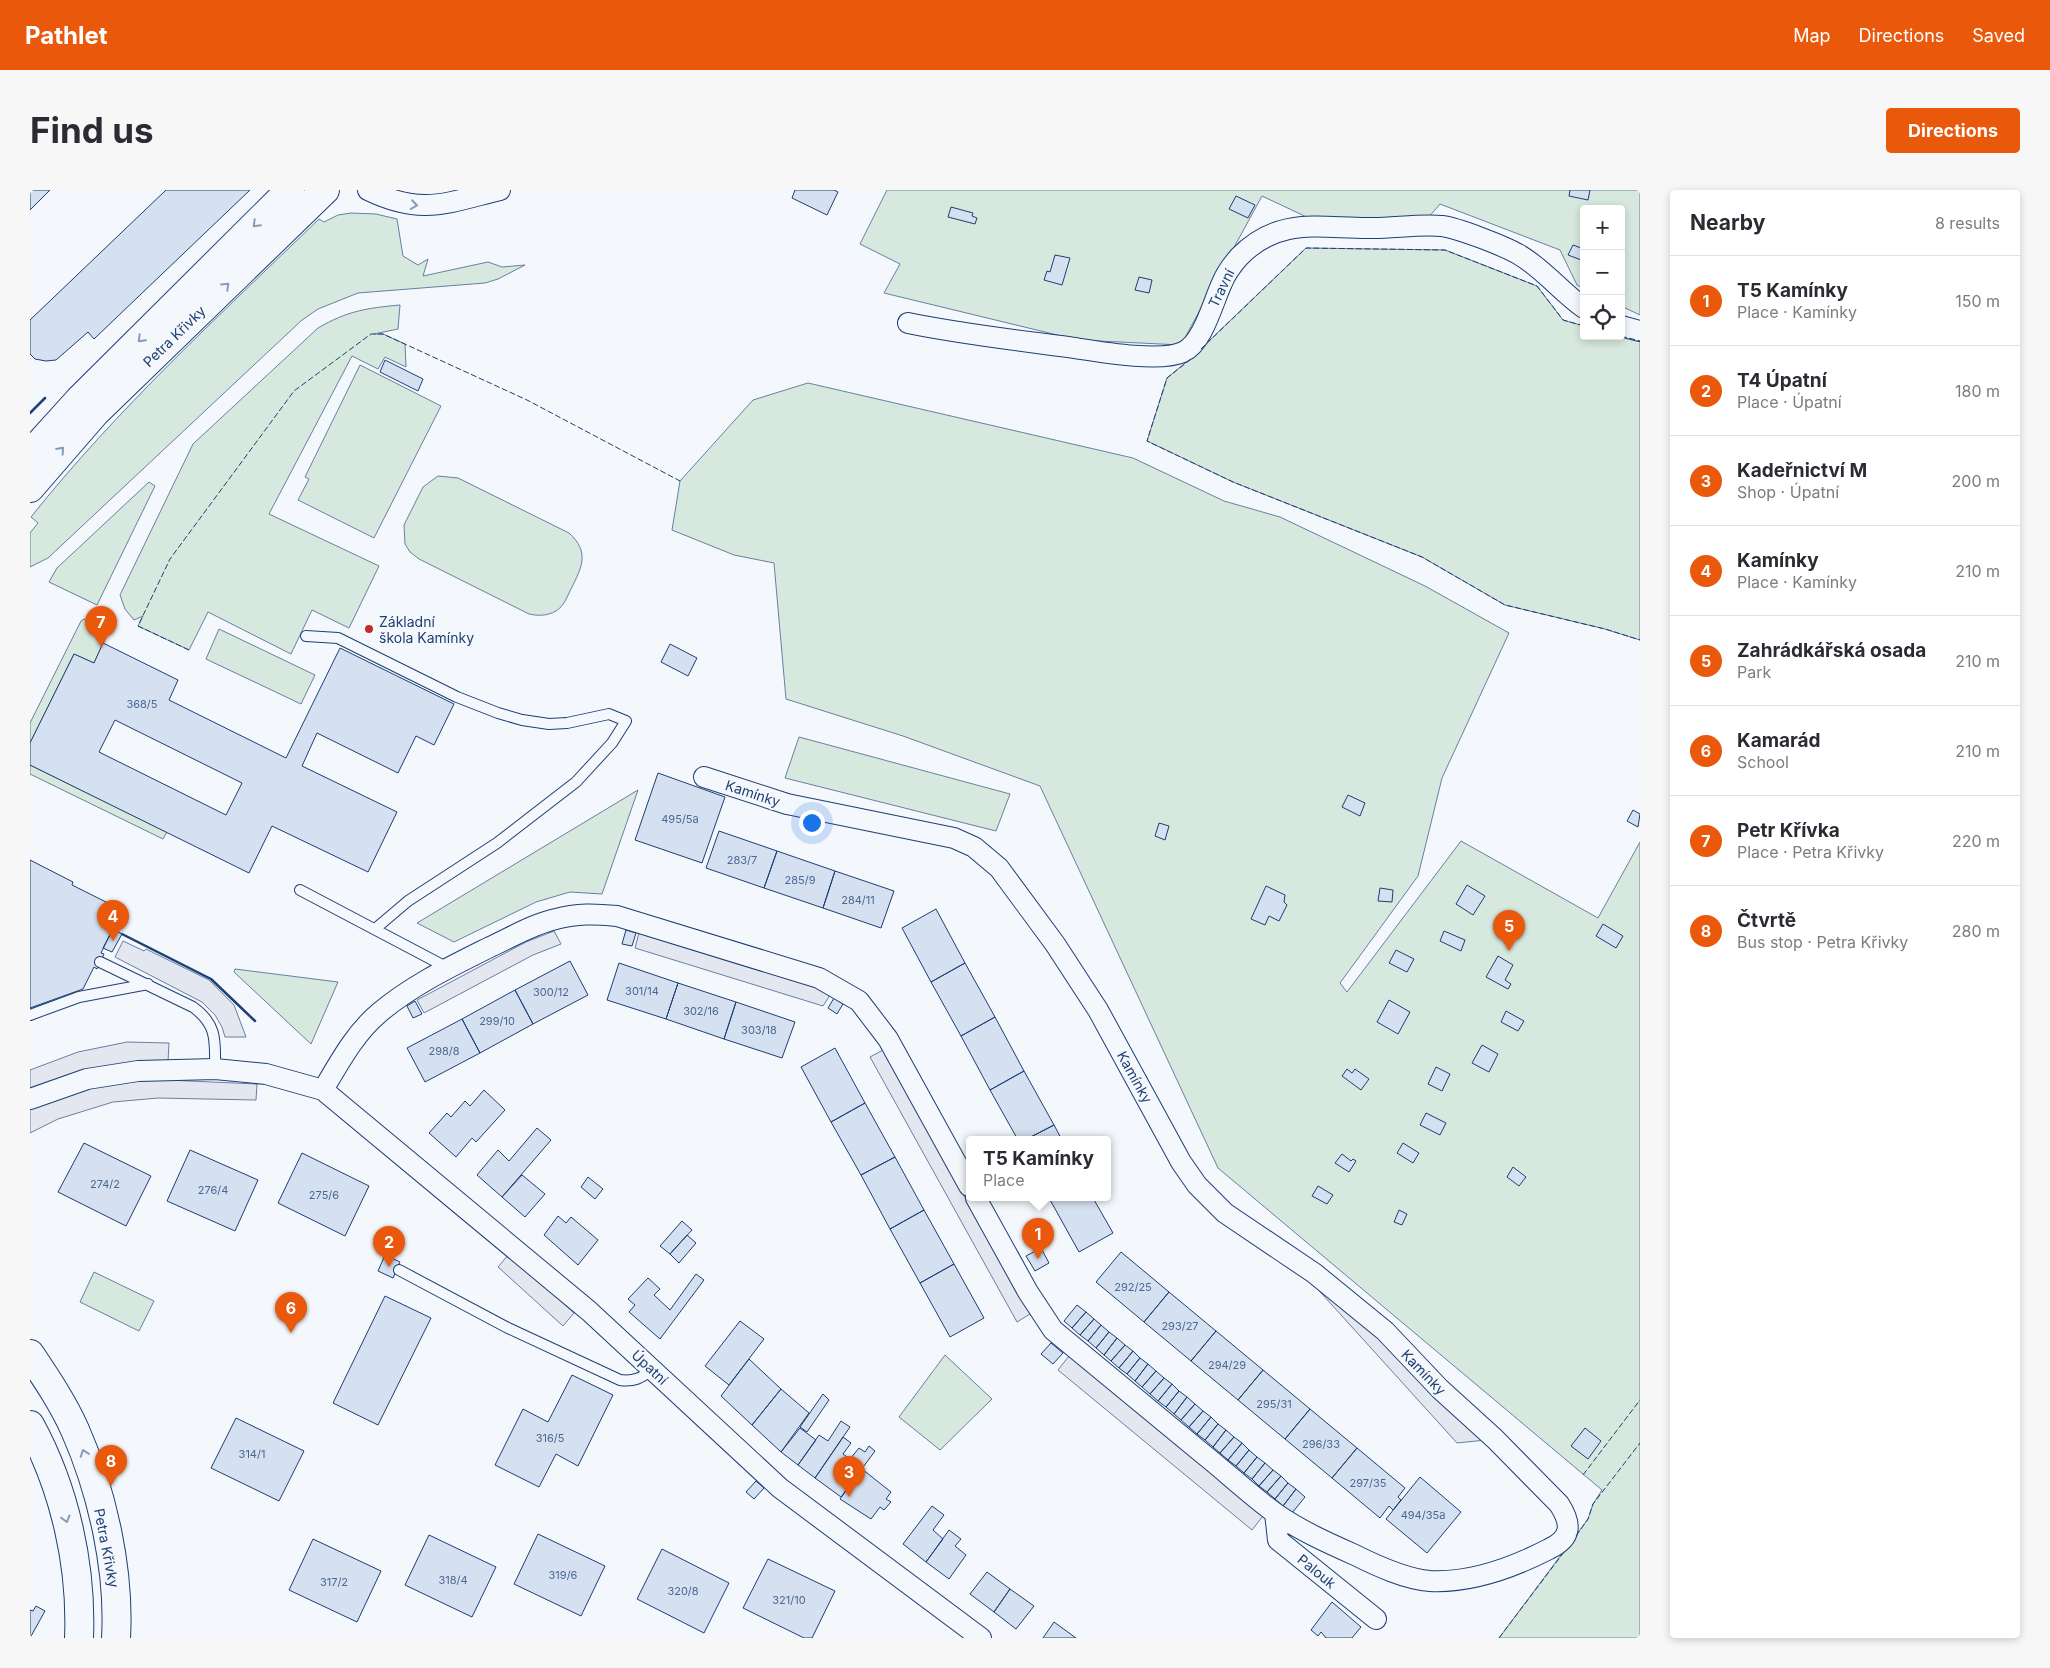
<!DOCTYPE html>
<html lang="en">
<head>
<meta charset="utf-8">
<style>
	:root { --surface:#fff; --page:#f7f7f7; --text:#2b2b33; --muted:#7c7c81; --line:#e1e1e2; --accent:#ea580c }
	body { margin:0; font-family:Inter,sans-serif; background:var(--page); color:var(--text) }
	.controls { position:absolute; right:15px; top:15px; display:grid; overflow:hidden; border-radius:5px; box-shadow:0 2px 8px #0003 }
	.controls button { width:45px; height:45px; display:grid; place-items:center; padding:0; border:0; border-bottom:1px solid var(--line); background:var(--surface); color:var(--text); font:25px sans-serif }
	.you { position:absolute; left:781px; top:632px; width:18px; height:18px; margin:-12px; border:4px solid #fff; border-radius:50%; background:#1a73e8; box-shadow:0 0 0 8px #1a73e833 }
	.badge { display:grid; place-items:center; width:32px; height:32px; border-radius:50%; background:var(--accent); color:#fff; font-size:16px; font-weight:700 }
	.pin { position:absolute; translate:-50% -41px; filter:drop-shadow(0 1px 2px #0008) }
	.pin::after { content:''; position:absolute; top:26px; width:18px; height:15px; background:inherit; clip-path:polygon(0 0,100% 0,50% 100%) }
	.popup { position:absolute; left:936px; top:946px; width:145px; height:65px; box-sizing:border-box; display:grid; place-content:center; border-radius:5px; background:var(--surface); filter:drop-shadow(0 1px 4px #0005); font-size:16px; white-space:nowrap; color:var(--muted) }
	.popup b { font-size:19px; color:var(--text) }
	.popup::after { content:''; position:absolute; left:50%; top:100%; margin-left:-10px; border:10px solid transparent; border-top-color:var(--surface) }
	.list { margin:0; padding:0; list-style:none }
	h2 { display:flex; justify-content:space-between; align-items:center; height:65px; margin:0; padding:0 20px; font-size:21px }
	h2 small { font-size:16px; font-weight:400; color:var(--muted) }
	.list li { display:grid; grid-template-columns:32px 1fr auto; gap:15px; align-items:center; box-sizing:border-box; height:90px; padding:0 20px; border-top:1px solid var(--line) }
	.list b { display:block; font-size:19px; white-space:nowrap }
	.list p { margin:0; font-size:16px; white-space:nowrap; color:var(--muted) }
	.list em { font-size:16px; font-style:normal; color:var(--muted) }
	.icon { flex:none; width:28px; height:28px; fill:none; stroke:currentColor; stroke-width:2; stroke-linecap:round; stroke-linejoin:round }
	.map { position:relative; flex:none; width:1610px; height:1448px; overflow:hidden; border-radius:5px }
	header { display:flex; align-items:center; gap:30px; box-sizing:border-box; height:70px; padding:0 25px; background:var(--accent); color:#fff }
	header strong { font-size:24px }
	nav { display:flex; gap:28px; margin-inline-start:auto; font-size:18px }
	.intro { display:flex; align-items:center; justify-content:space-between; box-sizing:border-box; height:120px; padding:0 30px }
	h1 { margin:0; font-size:35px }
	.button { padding:12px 22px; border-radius:5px; background:var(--accent); color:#fff; font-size:18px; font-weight:700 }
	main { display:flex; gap:30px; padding:0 30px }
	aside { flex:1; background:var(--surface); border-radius:5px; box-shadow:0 2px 8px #0003 }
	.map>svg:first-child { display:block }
</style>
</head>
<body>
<header>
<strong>Pathlet</strong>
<nav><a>Map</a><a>Directions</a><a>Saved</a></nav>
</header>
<div class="intro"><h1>Find us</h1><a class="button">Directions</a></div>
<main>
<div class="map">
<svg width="1610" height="1448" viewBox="0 0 1610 1448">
	<rect width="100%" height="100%" fill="#f4f7fb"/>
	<path fill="#d7e8df" stroke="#687fa3" d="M857,0H1610V125L1591,116V19H1554V99L1547,95L1530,60L1410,14L1393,34L1283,30L1232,6L1151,155L1048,150L854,103L870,74L830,54Z
		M321,23L346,24L367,29L373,66L388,75L398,69L393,86L458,72L472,77L495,75L468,89L455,93L328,103L288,119L272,130L18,368L0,377V343L8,333L1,327C87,219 190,125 289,29L294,32L308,25Z
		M1276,58L1415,60L1507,96L1533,130L1554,136V146H1591L1610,151V450L1575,439L1475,415L1392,367L1203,292L1117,251L1137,188L1160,169Z
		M370,115L368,139L344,144H353L375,154L376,177L355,167L348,179L322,166L239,324L349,376L319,438L282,420L261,464L178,422L159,460L108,436L113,426L104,430L95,419L90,405L163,254L288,138C317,121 337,118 370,115Z
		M330,175L411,216L344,348L268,310L279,289L275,287Z
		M778,193L1103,268L1194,311L1250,327L1395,396L1479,443L1412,588L1388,686L1310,793L1317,802L1431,651L1568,728L1610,652V1446L1608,1448H1469L1558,1329L1563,1314L1572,1300L1188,978L1010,596L873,546L756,509L744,373L704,365L642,340L650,291L723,210Z
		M408,286L428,288L539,343C560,362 552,377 541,399C537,407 534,416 526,421C517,426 508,426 499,424L389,369L380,362L375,354L374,335L393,297Z
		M119,292L125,296L67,415L19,392L27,378Z
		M54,429L79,441L64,473L44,464L0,553V533L51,431Z
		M189,439L285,485L271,514L176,469Z
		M769,547L980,604L966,641L755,588Z
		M0,575L137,642L133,649L0,584Z
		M608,600L572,704L540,702L506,712L424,752L387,733Z
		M205,779L308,792L281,854L204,782Z
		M64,1082L124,1111L109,1141L50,1112Z
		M915,1165L962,1209L910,1260L869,1227Z"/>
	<path fill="#e3e8f0" stroke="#687fa3" d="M524,741L531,754L503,765L394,823L387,810L496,752Z
		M609,743L802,802L793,816L605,758Z
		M93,751L114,761L116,759L179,790L204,815L216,847H195L192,837L185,825L172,812L85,767Z
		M97,852L139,853L137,890L227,894L226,910L128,908L83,912L28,929L0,943V880L48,862Z
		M853,860L1000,1124L987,1132L840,867Z
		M479,1064L544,1123L533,1136L468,1077Z
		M1284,1083L1465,1249L1427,1253L1283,1094Z
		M1039,1166L1233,1326L1222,1340L1028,1180Z"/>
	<path fill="#d5e0f0" stroke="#1d3f73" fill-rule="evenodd" d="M0,0H20L0,20Z
		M136,0H220L64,149L58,142L26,170L16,171L5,169L0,164V130Z
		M765,0H804L808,2L797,25L762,8Z
		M1540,0H1560L1558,10L1539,6Z
		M1206,6L1225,15L1218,28L1199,19Z
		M921,17L943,23L942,26L947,28L945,34L918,27Z
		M1543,55L1554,59V71L1538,65Z
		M1025,65L1040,68L1032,95L1014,90L1017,81L1020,82Z
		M1109,87L1122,90L1119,103L1105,100Z
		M355,170L393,189L388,201L350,182Z
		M73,453L148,490L139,510L256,568L310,458L424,514L404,555L386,546L368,583L287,543L272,576L367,622L338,682L242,636L219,683L0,575V553L44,464L64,473ZM85,530L212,593L196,625L69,562Z
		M640,454L667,468L658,486L631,472Z
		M628,583L695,607L672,673L605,650Z
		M1318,605L1335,613L1330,626L1312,617Z
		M1603,620L1610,624L1608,637L1597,631Z
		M1129,633L1139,636L1135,650L1125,646Z
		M689,641L747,661L734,698L676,678Z
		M747,661L805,681L793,718L734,698Z
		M0,670L43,692L42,695L92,720L71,763L74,764L67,779L64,777L53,799L0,818Z
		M805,681L864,701L851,738L793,718Z
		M1437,695L1455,706L1443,725L1426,714Z
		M1236,696L1255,705L1254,712L1257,715L1249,731L1239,726L1235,735L1221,729Z
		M1350,698L1363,700L1362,712L1348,711Z
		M906,719L935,773L901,792L872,738Z
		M1573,734L1593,746L1586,758L1566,746Z
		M83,739L92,744L82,762L73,758Z
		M596,740L606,743L602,756L592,754Z
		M1414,741L1435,750L1431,761L1410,751Z
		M1366,760L1384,769L1377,782L1359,773Z
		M1468,766L1483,775L1475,790L1481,794L1478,799L1456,787Z
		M540,771L558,805L503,834L485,800Z
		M589,773L648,793L636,829L577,810Z
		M935,773L965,827L931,846L901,792Z
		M648,793L706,812L694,849L636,829Z
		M485,800L503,834L450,863L432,829Z
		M804,808L813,814L807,824L798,818Z
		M1359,810L1380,822L1368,844L1347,832Z
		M385,811L392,824L383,828L377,816Z
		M706,812L765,832L752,868L694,849Z
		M1476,821L1494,831L1488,841L1471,832Z
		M965,827L994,881L960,900L931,846Z
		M432,829L450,863L395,892L377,858Z
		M1452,855L1468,864L1459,882L1442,873Z
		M805,858L835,913L801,932L771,877Z
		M1406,877L1420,884L1412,901L1398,894Z
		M1317,879L1322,883L1325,879L1339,889L1331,900L1312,886Z
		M994,881L1024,935L995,950H988L960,900Z
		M454,900L475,920L446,952L442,948L426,967L399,943L417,923L421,927L435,911L440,916Z
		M835,913L865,967L831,985L801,932Z
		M1396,923L1416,933L1410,945L1390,935Z
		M1024,935L1032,950H995Z
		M507,938L521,950L472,1007L447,985L468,960L479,971Z
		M54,953L121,986L96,1036L28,1002Z
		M1373,953L1389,963L1383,973L1367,963Z
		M160,960L228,990L205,1041L137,1011Z
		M272,963L339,996L315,1046L248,1013Z
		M1312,964L1321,971L1323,969L1326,971L1319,982L1305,973Z
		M865,967L894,1020L860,1039L831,985Z
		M1483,977L1496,987L1489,996L1477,987Z
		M492,985L515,1004L495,1027L472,1007Z
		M558,987L573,999L565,1009L551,997Z
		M1288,996L1303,1005L1297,1014L1282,1006Z
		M1019,1008H1063L1083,1043L1049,1062Z
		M894,1020L924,1074L890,1093L860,1039Z
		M1369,1020L1377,1024L1372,1035L1364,1032Z
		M528,1026L536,1033L541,1027L568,1050L548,1075L514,1045Z
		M652,1031L662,1040L640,1064L630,1056Z
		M657,1045L666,1053L649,1073L640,1064Z
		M1011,1058L1019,1073L1005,1081L996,1066Z
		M1091,1062L1139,1102L1114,1132L1066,1092Z
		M355,1065L370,1072L363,1088L348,1081Z
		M924,1074L954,1128L920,1147L890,1093Z
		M666,1084L674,1090L630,1149L599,1122L605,1115L598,1109L618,1088L630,1099L624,1105L640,1120Z
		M1139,1102L1186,1141L1161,1171L1114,1132Z
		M355,1106L401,1128L348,1235L303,1213Z
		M1047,1115L1056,1122L1042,1138L1034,1131Z
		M1056,1122L1064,1129L1050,1145L1042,1138Z
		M1064,1129L1071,1135L1058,1151L1050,1145Z
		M710,1131L734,1149L699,1195L675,1176Z
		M1071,1135L1079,1142L1066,1158L1058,1151Z
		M1186,1141L1233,1180L1208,1210L1161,1171Z
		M1079,1142L1087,1148L1074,1165L1066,1158Z
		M1087,1148L1095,1155L1081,1171L1074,1165Z
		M1021,1153L1033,1163L1023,1174L1011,1164Z
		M1095,1155L1103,1161L1089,1178L1081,1171Z
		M1103,1161L1110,1168L1097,1184L1089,1178Z
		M1110,1168L1118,1174L1105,1191L1097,1184Z
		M719,1169L751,1199L722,1235L691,1206Z
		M1118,1174L1126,1181L1112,1197L1105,1191Z
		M1233,1180L1280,1219L1255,1249L1208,1210Z
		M1126,1181L1134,1188L1120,1204L1112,1197Z
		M542,1185L583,1205L548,1276L526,1264L509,1297L465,1275L493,1219L518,1232Z
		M1134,1188L1142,1194L1128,1211L1120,1204Z
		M1142,1194L1149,1201L1136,1217L1128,1211Z
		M751,1199L779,1223L751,1262L722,1235Z
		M1149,1201L1157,1207L1144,1224L1136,1217Z
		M793,1204L799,1210L777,1242L770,1237Z
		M1157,1207L1165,1214L1151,1230L1144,1224Z
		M1165,1214L1173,1221L1159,1237L1151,1230Z
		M1280,1219L1327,1258L1302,1288L1255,1249Z
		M1173,1221L1181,1227L1167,1244L1159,1237Z
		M1181,1227L1188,1234L1175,1250L1167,1244Z
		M206,1228L274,1261L249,1311L181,1278Z
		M811,1231L820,1237L785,1288L768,1275L789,1245L798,1251Z
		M1188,1234L1196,1240L1183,1257L1175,1250Z
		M770,1238L786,1250L768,1275L751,1262Z
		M1555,1238L1571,1251L1558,1269L1541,1256Z
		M1196,1240L1204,1247L1190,1263L1183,1257Z
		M813,1247L821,1253L813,1264L820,1269L829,1258L835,1262L839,1256L845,1261L811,1307L785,1288Z
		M1204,1247L1212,1253L1198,1270L1190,1263Z
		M1212,1253L1219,1260L1206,1276L1198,1270Z
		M1327,1258L1375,1298L1368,1307L1371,1310L1363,1320L1359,1316L1350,1328L1302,1288Z
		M1219,1260L1227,1267L1214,1283L1206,1276Z
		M1227,1267L1235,1273L1222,1289L1214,1283Z
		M1235,1273L1243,1280L1229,1296L1222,1289Z
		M832,1279L861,1302L856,1309L861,1312L854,1320L850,1317L841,1329L810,1309Z
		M1243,1280L1251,1286L1237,1302L1229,1296Z
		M1251,1286L1258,1293L1245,1309L1237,1302Z
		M1390,1287L1431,1322L1397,1363L1356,1329Z
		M726,1291L734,1298L724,1309L716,1302Z
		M1258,1293L1266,1299L1253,1316L1245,1309Z
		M1266,1299L1275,1307L1262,1323L1253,1316Z
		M902,1316L914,1325L903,1340L913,1349L896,1372L873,1354Z
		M919,1340L931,1349L925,1356L936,1365L919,1389L896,1372Z
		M508,1344L575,1376L551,1426L484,1394Z
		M399,1345L466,1377L442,1427L375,1395Z
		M283,1349L351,1381L327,1432L259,1400Z
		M632,1359L699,1393L674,1443L607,1409Z
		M738,1369L805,1401L782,1448H774L713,1418Z
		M957,1382L980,1399L964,1422L940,1404Z
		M980,1399L1004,1416L986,1439L964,1422Z
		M1302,1412L1331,1437L1322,1448H1296L1291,1442L1288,1446L1281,1440Z
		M6,1416L15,1421L0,1448V1420L3,1421Z
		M1024,1432L1046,1448H1013Z"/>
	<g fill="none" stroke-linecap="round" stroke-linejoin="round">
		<g stroke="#1d3f73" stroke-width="12">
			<path id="lane" d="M276,446L308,448L427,507L468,523L492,530L519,534L537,533L579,524L596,531L582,553L546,592L467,653L378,711L345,739
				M270,700L418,778
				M70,772L163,817C188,835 185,852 185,879
				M0,825L49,807L118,794
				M369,1080L478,1138L590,1190C604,1192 611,1188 622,1180"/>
		</g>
		<g stroke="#1d3f73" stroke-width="22">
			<path id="street" d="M338,0C392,26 416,13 470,0
				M878,133C931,144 985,150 1038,157C1065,161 1130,173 1153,162C1173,153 1183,112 1192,93C1196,83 1202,75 1209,67C1250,25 1291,39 1343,38C1365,38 1390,34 1412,36C1428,38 1474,56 1488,64C1513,78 1531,102 1554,118
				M1591,136L1610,141
				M674,587L757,614L924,648L944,657L969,678L1025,754L1068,820L1151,972L1167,995L1195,1023L1284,1083L1355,1141L1410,1199L1465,1249L1529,1314C1542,1334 1542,1348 1519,1359C1484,1377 1440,1393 1400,1391C1375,1389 1347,1376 1325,1365C1298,1353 1269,1340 1245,1323C1219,1304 1196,1282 1172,1263C1122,1222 1072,1181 1023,1140L998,1102L946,1008
				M293,900C309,873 325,843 349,823C382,795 422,776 460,757C482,747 503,734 526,729C547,723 566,724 587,726L789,788L829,811L858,849L939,996
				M0,909L57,889L108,881L185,879L236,884L293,900L559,1121L750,1298L951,1448
				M1245,1323L1248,1350L1346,1429"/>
		</g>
		<g stroke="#1d3f73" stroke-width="30">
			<path id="secondary" d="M0,264L49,210L260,0
				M0,298L65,223L295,0
				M0,1164C16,1188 33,1213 45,1240C72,1301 90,1380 86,1448
				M0,1235C35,1299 52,1376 49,1448"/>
		</g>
		<use href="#lane" stroke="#f4f7fb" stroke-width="10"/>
		<use href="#street" stroke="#f4f7fb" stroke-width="20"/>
		<use href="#secondary" stroke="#f4f7fb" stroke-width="28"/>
		<path stroke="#1d3f73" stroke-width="1" stroke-dasharray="6 2.5" stroke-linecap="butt" d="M1591,146L1610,151
			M1171,159L1276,58L1415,60L1507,96L1533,130L1554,136
			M1161,169L1137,188L1117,251L1203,292L1392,367L1475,415L1575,439L1610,450
			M159,460L108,436L140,369L264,201L341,144H353L497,210L650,291
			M1553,1285L1610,1210
			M1546,1346L1558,1329L1563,1314L1610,1253
			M1469,1448L1534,1362"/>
		<path stroke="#1d3f73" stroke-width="2.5" d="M0,223L15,208
			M92,744L181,789L225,831"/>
	</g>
	<defs><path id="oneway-chevron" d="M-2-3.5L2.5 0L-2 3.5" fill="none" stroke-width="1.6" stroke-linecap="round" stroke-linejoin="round" transform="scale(1.25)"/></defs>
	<g stroke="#889bb7">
		<use href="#oneway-chevron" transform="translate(384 15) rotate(8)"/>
		<use href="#oneway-chevron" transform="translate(226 34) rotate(135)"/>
		<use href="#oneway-chevron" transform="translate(196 96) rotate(-44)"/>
		<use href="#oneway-chevron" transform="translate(111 149) rotate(135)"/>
		<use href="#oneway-chevron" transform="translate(31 260) rotate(-48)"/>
		<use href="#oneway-chevron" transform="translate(54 1263) rotate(-110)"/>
		<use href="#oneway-chevron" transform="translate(36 1329) rotate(75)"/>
	</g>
	<circle fill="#c62828" stroke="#f4f7fb" stroke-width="2" cx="339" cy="439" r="5"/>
	<g text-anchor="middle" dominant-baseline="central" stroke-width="4" stroke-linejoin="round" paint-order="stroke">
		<g font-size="11" fill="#4b6792">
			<text x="112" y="514">368/5</text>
			<text x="650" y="629">495/5a</text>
			<text x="712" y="670">283/7</text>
			<text x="770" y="690">285/9</text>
			<text x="828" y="710">284/11</text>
			<text x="612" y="801">301/14</text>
			<text x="521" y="802">300/12</text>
			<text x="671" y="821">302/16</text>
			<text x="467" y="831">299/10</text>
			<text x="729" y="840">303/18</text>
			<text x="414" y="861">298/8</text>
			<text x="75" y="994">274/2</text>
			<text x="183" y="1000">276/4</text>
			<text x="294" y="1005">275/6</text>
			<text x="1103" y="1097">292/25</text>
			<text x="1150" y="1136">293/27</text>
			<text x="1197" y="1175">294/29</text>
			<text x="1244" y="1214">295/31</text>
			<text x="520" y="1248">316/5</text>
			<text x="1291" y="1254">296/33</text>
			<text x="222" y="1264">314/1</text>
			<text x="1338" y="1293">297/35</text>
			<text x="1393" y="1325">494/35a</text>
			<text x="533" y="1385">319/6</text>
			<text x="423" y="1390">318/4</text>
			<text x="304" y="1392">317/2</text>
			<text x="653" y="1401">320/8</text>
			<text x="759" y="1410">321/10</text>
		</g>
		<g font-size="14" fill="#1d3f73" stroke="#f4f7fb">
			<text transform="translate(1191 98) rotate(-64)">Travní</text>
			<text transform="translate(144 146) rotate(-44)">Petra Křivky</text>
			<text transform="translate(723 603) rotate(18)">Kamínky</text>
			<text transform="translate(1105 887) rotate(61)">Kamínky</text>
			<text transform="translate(620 1177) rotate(43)">Úpatní</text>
			<text transform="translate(1394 1182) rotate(46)">Kamínky</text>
			<text transform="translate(77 1358) rotate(79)">Petra Křivky</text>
			<text transform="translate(1287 1381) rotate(39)">Palouk</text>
		</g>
		<g font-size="14" fill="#1d3f73" stroke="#f4f7fb" text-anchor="start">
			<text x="349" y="431">Základní<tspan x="349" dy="16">škola Kamínky</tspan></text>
		</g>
	</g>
</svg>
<div class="controls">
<button>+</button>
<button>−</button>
<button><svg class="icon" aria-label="locate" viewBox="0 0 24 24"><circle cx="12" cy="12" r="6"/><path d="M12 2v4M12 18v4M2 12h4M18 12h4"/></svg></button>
</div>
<div class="you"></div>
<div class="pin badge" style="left:1008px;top:1069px">1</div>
<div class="popup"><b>T5 Kamínky</b>Place</div>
<div class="pin badge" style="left:359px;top:1077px">2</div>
<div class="pin badge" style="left:819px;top:1307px">3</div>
<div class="pin badge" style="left:83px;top:751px">4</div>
<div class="pin badge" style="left:1479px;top:761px">5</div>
<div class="pin badge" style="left:261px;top:1143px">6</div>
<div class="pin badge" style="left:71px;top:457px">7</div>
<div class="pin badge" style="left:81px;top:1296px">8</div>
</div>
<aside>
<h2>Nearby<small>8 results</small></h2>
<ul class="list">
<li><span class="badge">1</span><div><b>T5 Kamínky</b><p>Place · Kamínky</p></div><em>150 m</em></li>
<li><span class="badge">2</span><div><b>T4 Úpatní</b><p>Place · Úpatní</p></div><em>180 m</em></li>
<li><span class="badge">3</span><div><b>Kadeřnictví M</b><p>Shop · Úpatní</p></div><em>200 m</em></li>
<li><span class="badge">4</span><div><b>Kamínky</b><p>Place · Kamínky</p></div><em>210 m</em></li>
<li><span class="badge">5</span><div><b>Zahrádkářská osada</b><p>Park</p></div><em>210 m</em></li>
<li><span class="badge">6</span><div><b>Kamarád</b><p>School</p></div><em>210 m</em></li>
<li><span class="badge">7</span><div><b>Petr Křívka</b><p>Place · Petra Křivky</p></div><em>220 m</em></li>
<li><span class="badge">8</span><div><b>Čtvrtě</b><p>Bus stop · Petra Křivky</p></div><em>280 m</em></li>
</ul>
</aside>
</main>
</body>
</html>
